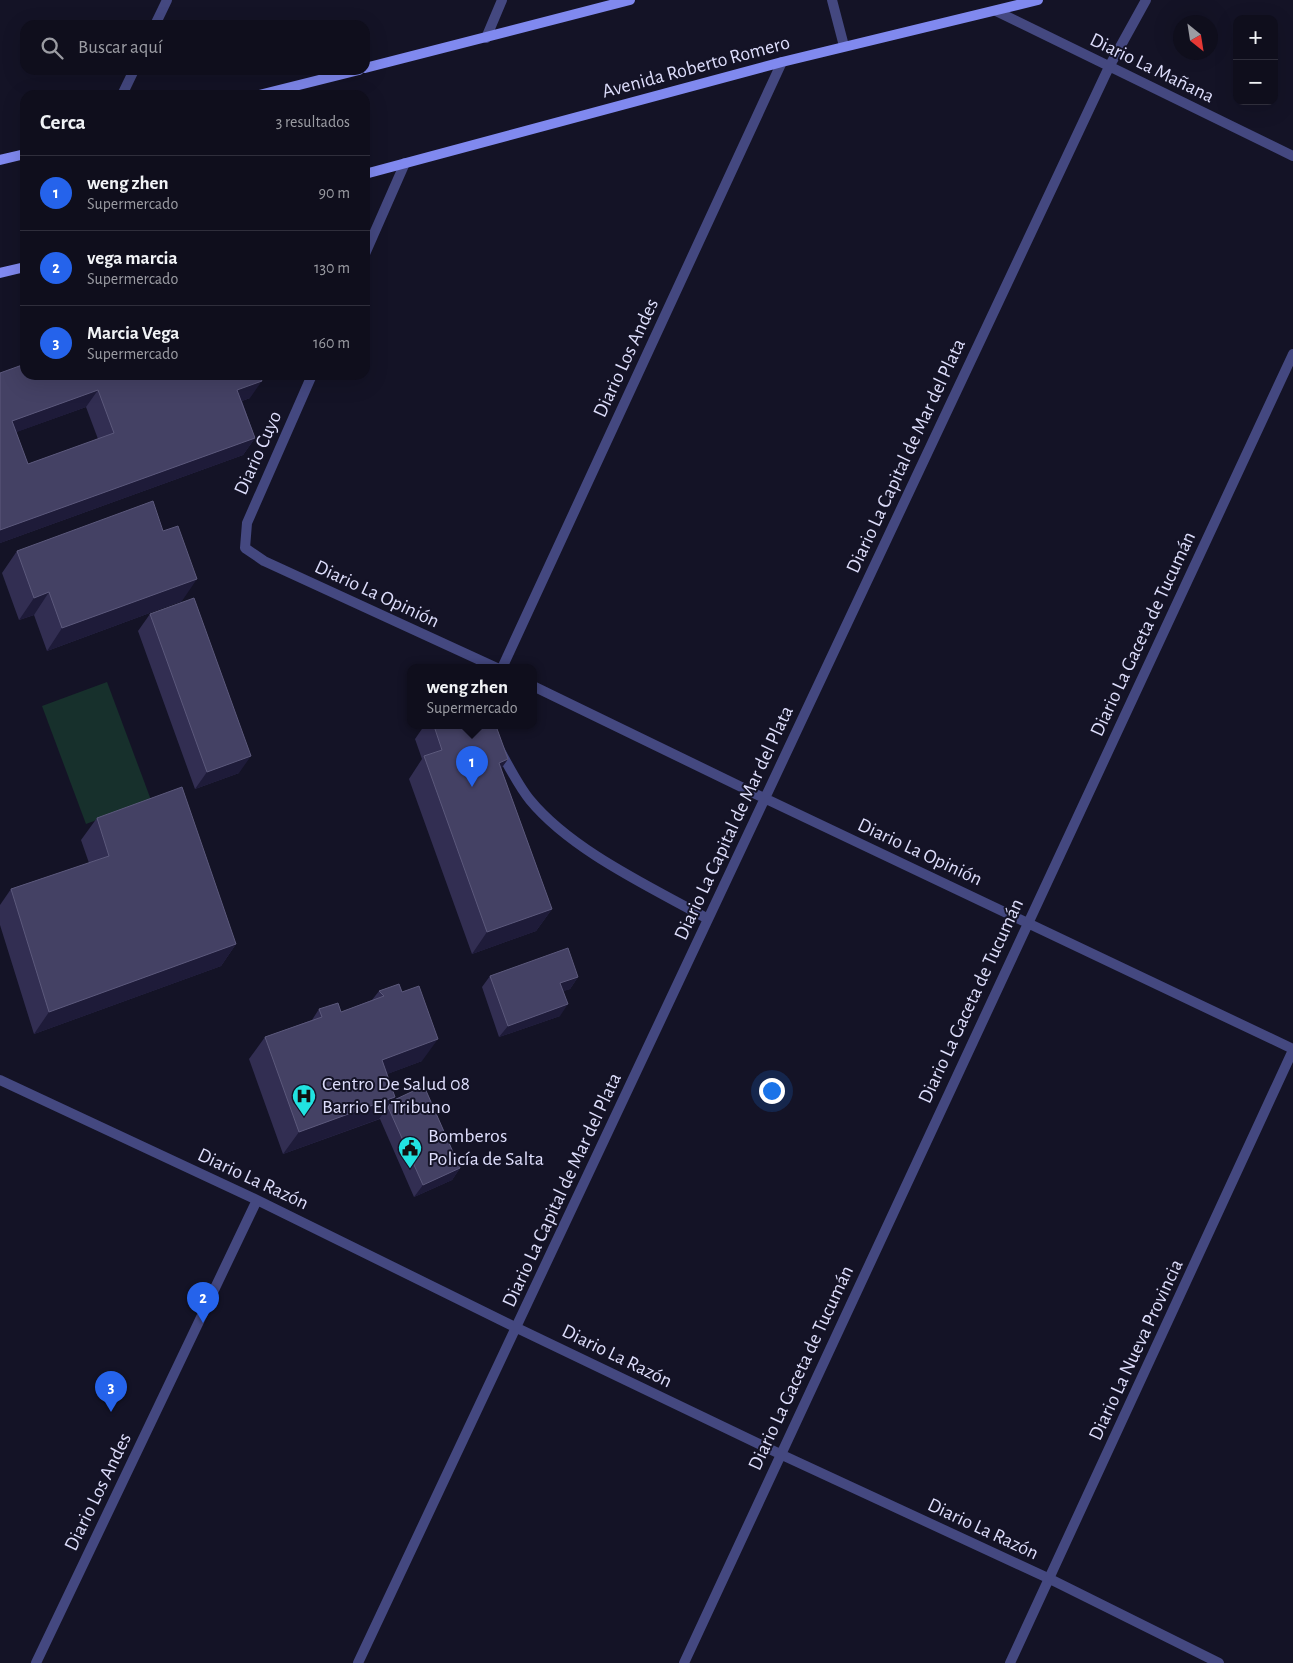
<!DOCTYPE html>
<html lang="es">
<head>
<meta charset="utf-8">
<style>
	:root { --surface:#0f0e1c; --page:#1d1c29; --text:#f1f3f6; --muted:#9b9ca3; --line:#2f2e3b; --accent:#2563eb }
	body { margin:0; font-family:"Alegreya Sans",sans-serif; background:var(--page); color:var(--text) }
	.controls { position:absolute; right:15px; top:15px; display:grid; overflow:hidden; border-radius:10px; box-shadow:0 5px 20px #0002 }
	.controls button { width:45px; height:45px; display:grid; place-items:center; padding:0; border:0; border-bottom:1px solid var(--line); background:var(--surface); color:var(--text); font:25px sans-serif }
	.compass { position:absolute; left:1173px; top:15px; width:45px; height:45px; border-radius:50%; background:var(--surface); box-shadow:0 5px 20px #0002; rotate:150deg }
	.you { position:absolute; left:771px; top:1090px; width:18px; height:18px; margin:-12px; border:4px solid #fff; border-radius:50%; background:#1a73e8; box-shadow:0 0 0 8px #1a73e833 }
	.badge { display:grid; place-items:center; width:32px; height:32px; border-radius:50%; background:var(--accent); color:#fff; font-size:16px; font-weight:700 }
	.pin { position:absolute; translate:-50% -41px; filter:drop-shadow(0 1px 2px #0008) }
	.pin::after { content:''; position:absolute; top:26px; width:18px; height:15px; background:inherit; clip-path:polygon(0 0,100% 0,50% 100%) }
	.popup { position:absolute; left:407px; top:664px; width:130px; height:65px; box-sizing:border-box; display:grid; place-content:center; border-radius:10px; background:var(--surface); filter:drop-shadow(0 1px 4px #0005); font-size:16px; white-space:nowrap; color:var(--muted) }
	.popup b { font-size:19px; color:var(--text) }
	.popup::after { content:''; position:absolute; left:50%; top:100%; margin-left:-10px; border:10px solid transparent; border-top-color:var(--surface) }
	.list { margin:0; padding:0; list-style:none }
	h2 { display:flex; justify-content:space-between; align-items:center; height:65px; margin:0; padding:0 20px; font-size:21px }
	h2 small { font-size:16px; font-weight:400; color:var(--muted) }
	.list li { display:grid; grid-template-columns:32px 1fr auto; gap:15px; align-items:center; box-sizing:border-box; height:75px; padding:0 20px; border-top:1px solid var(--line) }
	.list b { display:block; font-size:19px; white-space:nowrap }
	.list p { margin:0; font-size:16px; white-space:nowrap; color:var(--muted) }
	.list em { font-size:16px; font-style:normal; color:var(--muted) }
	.icon { flex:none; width:28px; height:28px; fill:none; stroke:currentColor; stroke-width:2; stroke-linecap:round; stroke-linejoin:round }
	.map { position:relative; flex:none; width:1293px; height:1663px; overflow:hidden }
	.search { position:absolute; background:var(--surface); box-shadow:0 5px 20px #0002; left:20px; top:20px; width:350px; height:55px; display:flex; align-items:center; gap:12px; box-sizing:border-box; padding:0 18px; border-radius:15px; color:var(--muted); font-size:19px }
	.panel { position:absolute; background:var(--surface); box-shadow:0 5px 20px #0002; left:20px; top:90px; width:350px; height:290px; border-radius:15px }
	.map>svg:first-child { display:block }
</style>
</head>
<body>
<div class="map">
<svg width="1293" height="1663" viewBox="0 0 1293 1663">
	<rect width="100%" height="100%" fill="#141326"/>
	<path fill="#17302c" d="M107,682L151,800L86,824L42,706Z"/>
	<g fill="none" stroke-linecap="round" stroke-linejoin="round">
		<path stroke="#444880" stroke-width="10" d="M832,0L844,46
			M996,11L1293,156
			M155,25L167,0
			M486,38L502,0
			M122,95L134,70
			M365,254L405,163
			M312,375L247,523L245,548L264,561L497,668
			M502,668L782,62
			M533,686L764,798L1293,1049
			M488,726L489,731C502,752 515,782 530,800C572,851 651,887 708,919
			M0,1080L257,1200L517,1328L780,1454L1050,1579L1219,1663
			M36,1663L257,1200
			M358,1663L1109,67L1146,0
			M684,1663L1293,354
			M1010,1663L1293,1050"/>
		<path stroke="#8089ef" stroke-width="10" d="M365,68L630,0
			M259,95L359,70
			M0,160L25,154
			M365,174L782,62L1038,0
			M0,273L25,267"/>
	</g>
	<path fill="#322e52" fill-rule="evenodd" d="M0,373L250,398L242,401L255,438L243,455L0,543ZM86,407L98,439L28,464L16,432Z
		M17,551L182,601L47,651L34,615L19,620L2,573Z
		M150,614L239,773L195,789L138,631Z
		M424,726H496L508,759L501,769L552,909L536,931L472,954L409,779L422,759L415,739Z
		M97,818L236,944L221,966L34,1034L0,925V905L11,889L89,863L81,840Z
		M490,976L578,977L570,989L563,991L560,1016L499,1037L482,987Z
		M399,984L422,1061L387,1074L395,1097L392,1101L460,1168L452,1180L414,1197L380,1119L283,1154L249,1059L265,1037L312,1020L319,1009L341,1012L372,1000L379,991Z"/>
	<path fill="#1e1b39" d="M262,381L250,398L225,407L237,390Z
		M98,390L86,407L0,438L12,421Z
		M255,438L243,455L0,543V530Z
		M197,579L182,601L47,651L62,628Z
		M49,592L34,615L19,620L34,598Z
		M251,756L239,773L195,789L207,772Z
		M508,759L492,781L499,763Z
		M552,909L536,931L472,954L487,932Z
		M236,944L221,966L34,1034L49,1012Z
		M578,977L570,989L552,995L560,983Z
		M568,1004L560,1016L499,1037L508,1026Z
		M438,1039L422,1061L366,1082L382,1060Z
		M395,1097L379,1119L283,1154L299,1132Z
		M460,1168L452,1180L414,1197L423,1185Z"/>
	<path fill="#444164" stroke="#5c597c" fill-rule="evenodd" d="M25,364V375H259L262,381L237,390L255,438L0,530V373ZM98,390L114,433L28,464L12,421Z
		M153,501L163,531L178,526L197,579L62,628L49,592L34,598L17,551Z
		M194,598L251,756L207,772L150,614Z
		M434,726H496L508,759L499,763L552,909L487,932L424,756L442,750Z
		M182,787L236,944L49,1012L11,889L109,856L97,818Z
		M568,948L578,977L560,983L568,1004L508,1026L490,976Z
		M399,984L402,992L419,986L438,1039L382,1060L395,1097L299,1132L265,1037L322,1017L319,1009L338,1003L341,1012L384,996L379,991Z
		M424,1086L460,1168L423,1185L388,1107L392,1101Z"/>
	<defs>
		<g id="hospital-pin" transform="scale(1.25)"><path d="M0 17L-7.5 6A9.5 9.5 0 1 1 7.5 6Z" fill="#21e3e1" stroke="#141326"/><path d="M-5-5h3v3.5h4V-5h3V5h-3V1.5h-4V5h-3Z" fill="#111"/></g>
		<g id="civic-pin" transform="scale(1.25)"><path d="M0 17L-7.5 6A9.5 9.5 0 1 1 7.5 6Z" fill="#21e3e1" stroke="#141326"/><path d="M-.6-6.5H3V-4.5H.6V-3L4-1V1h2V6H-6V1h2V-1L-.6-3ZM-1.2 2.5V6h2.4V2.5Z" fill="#111"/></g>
	</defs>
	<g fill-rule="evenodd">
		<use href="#hospital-pin" x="304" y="1096"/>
		<use href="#civic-pin" x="410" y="1148"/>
	</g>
	<g text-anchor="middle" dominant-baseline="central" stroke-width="4" stroke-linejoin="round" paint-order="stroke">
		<g font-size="20" fill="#ddddfb" stroke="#141326">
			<text transform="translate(696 67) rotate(-15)">Avenida Roberto Romero</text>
			<text transform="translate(1152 68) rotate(26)">Diario La Mañana</text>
			<text transform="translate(626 358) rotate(-65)">Diario Los Andes</text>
			<text transform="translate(258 453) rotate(-66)">Diario Cuyo</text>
			<text transform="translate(906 456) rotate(-65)">Diario La Capital de Mar del Plata</text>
			<text transform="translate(377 594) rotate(25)">Diario La Opinión</text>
			<text transform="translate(1143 634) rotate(-65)">Diario La Gaceta de Tucumán</text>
			<text transform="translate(734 823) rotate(-65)">Diario La Capital de Mar del Plata</text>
			<text transform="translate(920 852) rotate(25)">Diario La Opinión</text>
			<text transform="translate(971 1001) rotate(-65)">Diario La Gaceta de Tucumán</text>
			<text transform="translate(253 1179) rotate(25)">Diario La Razón</text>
			<text transform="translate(562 1190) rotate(-65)">Diario La Capital de Mar del Plata</text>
			<text transform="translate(1136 1350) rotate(-65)">Diario La Nueva Provincia</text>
			<text transform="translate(617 1356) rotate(26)">Diario La Razón</text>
			<text transform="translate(801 1368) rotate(-65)">Diario La Gaceta de Tucumán</text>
			<text transform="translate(98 1492) rotate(-64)">Diario Los Andes</text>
			<text transform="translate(983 1529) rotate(25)">Diario La Razón</text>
		</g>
		<g font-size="20" fill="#ddddfb" stroke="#141326" text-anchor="start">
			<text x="322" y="1084">Centro De Salud 08<tspan x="322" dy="23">Barrio El Tribuno</tspan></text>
			<text x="428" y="1136">Bomberos<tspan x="428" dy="23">Policía de Salta</tspan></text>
		</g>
	</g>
</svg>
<div class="controls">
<button>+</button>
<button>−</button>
</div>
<svg class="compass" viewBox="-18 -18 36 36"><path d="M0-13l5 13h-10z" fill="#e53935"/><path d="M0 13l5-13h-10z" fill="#9b9ca3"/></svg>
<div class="you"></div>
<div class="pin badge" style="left:472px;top:787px">1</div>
<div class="popup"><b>weng zhen</b>Supermercado</div>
<div class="pin badge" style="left:203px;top:1323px">2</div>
<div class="pin badge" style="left:111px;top:1412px">3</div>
<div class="search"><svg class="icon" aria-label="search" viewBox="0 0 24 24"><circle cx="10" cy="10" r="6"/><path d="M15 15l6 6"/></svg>Buscar aquí</div>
<section class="panel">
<h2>Cerca<small>3 resultados</small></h2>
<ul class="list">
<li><span class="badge">1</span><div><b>weng zhen</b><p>Supermercado</p></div><em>90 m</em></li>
<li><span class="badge">2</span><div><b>vega marcia</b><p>Supermercado</p></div><em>130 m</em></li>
<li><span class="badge">3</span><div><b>Marcia Vega</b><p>Supermercado</p></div><em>160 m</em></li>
</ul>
</section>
</div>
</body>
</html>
